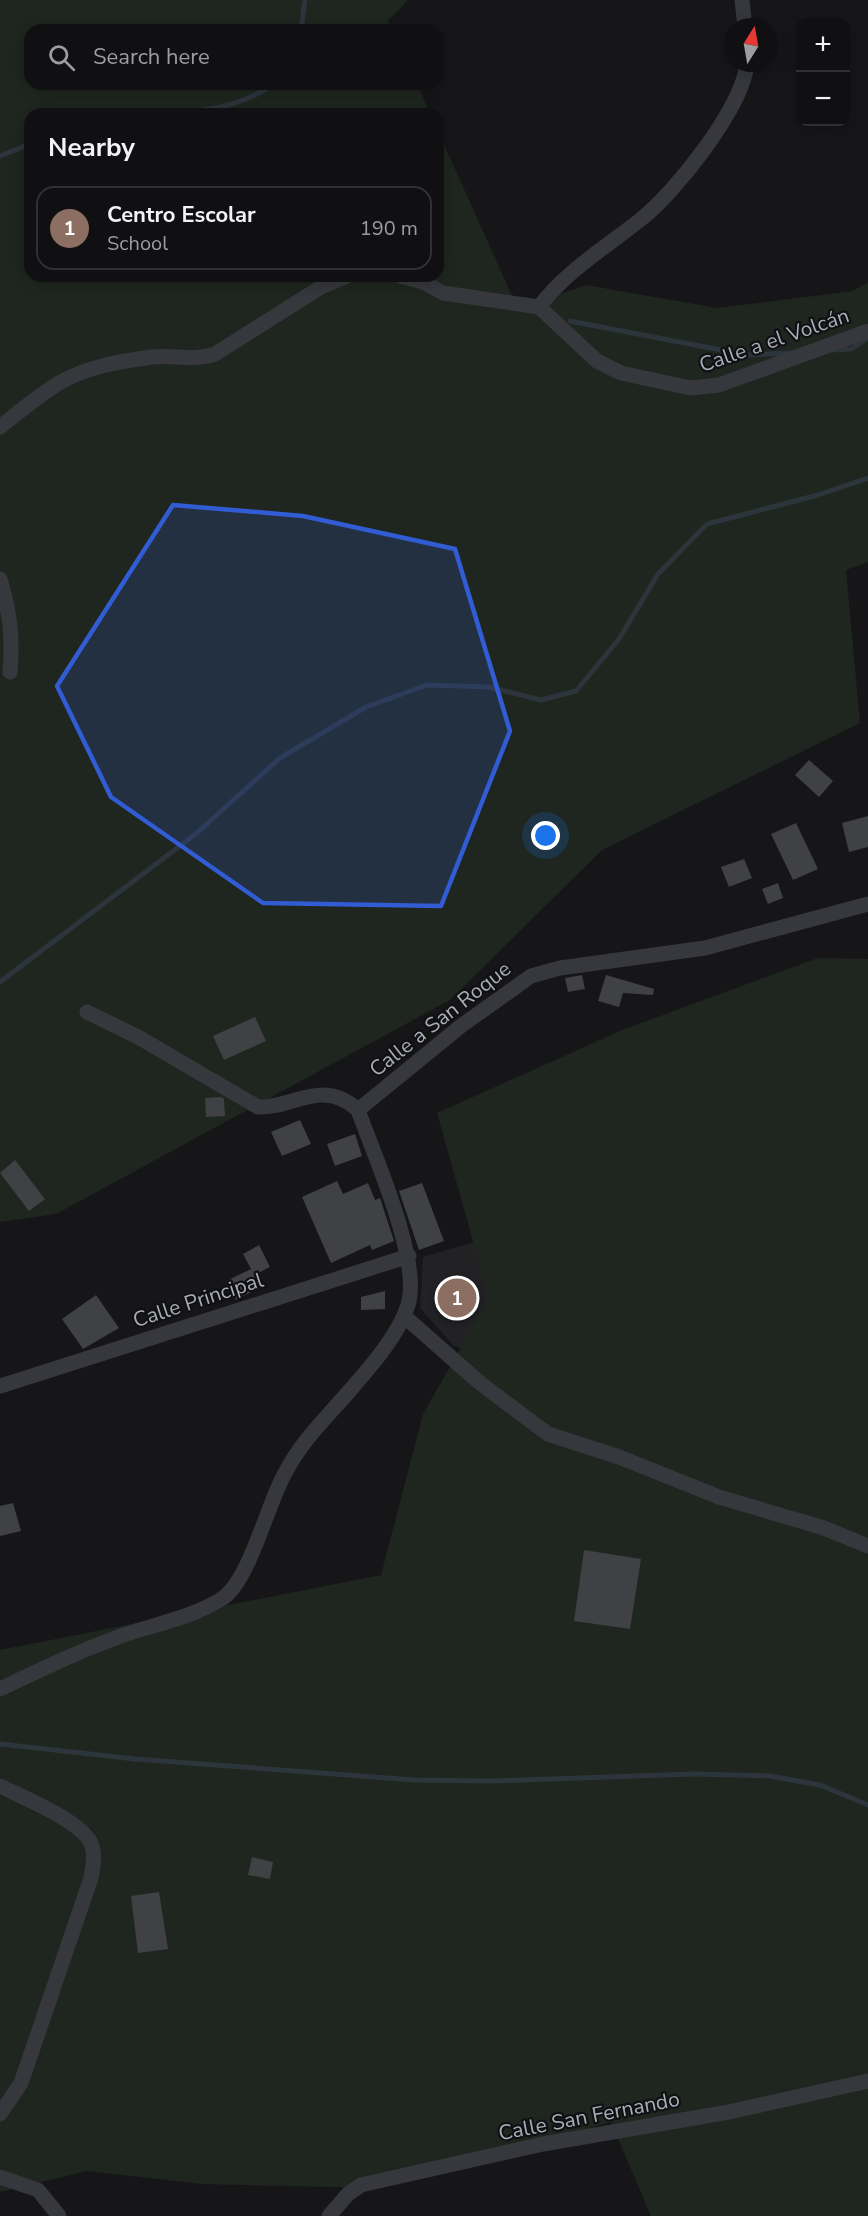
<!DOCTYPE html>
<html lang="en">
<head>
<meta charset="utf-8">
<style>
	:root { --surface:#101012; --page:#1e1e20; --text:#f1f3f6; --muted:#9c9d9f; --line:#303032; --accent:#f2b134 }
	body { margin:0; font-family:"Nunito Sans",sans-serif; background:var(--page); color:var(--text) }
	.controls { position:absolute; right:18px; top:18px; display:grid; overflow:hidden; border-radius:12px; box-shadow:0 3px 15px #0003 }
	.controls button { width:54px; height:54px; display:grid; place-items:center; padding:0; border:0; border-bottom:2px solid var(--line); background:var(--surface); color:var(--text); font:30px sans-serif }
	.compass { position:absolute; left:724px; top:18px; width:54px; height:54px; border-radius:50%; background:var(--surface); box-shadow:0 3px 15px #0003; rotate:11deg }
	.you { position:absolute; left:546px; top:836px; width:21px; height:21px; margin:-15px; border:4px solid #fff; border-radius:50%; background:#1a73e8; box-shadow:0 0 0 9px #1a73e833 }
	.badge { display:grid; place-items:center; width:39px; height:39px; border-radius:50%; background:var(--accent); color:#fff; font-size:20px; font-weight:700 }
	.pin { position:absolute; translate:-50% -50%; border:3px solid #fff; box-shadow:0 2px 6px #0006 }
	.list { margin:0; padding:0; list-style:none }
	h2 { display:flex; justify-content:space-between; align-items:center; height:78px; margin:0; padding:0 24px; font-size:26px }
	h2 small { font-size:20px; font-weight:400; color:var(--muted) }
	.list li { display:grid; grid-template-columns:39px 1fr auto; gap:18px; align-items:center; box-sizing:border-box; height:84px; margin:0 12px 12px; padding:0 12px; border:2px solid var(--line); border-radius:18px }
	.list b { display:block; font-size:22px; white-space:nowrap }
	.list p { margin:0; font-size:20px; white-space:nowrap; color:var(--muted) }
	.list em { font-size:20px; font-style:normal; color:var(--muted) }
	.icon { flex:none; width:33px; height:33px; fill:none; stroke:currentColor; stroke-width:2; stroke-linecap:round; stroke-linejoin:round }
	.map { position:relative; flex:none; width:868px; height:2216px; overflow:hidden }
	.search { position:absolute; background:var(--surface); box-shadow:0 3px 15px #0003; left:24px; top:24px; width:420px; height:66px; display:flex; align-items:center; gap:15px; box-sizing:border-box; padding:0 21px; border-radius:18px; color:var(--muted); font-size:22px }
	.panel { position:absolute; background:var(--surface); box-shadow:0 3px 15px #0003; left:24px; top:108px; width:420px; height:174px; border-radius:18px }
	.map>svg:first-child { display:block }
</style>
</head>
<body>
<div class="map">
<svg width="868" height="2216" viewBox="0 0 868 2216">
	<rect width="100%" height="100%" fill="#161618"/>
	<path fill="#222225" d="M481,1240L506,1342L466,1351L453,1345L420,1308L423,1257Z"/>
	<path fill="#1e261f" d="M0,0H408L388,21L392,30H30V84H417L430,114H30V276H438V131L518,309L586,285L717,308L853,291L868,282V562L846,570L860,723L602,850L450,1000L56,1214L0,1222Z
		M818,958L868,959V2216H651L611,2122L380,2188L202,2184L87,2171L0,2192V1650L381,1575L423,1414L489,1298L437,1113L622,1030Z"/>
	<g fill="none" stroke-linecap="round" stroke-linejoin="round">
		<path stroke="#2c353c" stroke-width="5" d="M301,30L305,0
			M168,114C207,110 241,107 274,84
			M0,156L30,144
			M570,321L747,355L790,353
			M832,350L851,349L868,338
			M0,982L197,833L280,758L366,707L427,685L489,687L541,700L576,691L619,639L658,574L707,524L818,495L868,478
			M0,1744L135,1759L414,1780L490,1781L693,1774L770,1776L820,1785L868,1805"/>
	</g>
	<path fill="#404145" d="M809,760L833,781L819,797L795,775Z
		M868,816V847L849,852L842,823Z
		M796,823L818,869L793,880L771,834Z
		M744,859L752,878L729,887L721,867Z
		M778,883L783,898L768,904L762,889Z
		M582,975L585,989L568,992L565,978Z
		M606,975L654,989L653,995L623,993L619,1007L598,1001Z
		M255,1017L266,1041L224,1060L213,1036Z
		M221,1097L224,1099L225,1116L206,1117L205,1098Z
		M300,1120L311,1144L282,1156L271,1132Z
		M355,1134L362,1156L335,1166L327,1144Z
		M15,1160L45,1199L29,1211L0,1173Z
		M337,1181L343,1194L368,1183L375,1200L380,1198L394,1241L372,1250L370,1245L331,1263L302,1197Z
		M422,1183L444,1241L419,1250L399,1191Z
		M259,1245L270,1267L256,1274L262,1286L236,1300L226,1281L251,1269L243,1254Z
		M385,1291V1309L361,1310V1297Z
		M96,1295L119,1328L83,1349L62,1319Z
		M13,1503L21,1531L0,1536V1506Z
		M584,1550L641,1559L630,1629L574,1621Z
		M252,1857L273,1862L270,1879L248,1875Z
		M159,1892L168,1949L138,1953L131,1896Z"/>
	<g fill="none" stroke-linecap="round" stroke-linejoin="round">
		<path stroke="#37383d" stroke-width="15" d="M742,0L745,27
			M400,276L423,282L443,293L539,307L597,361L621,373L690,388L719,385L868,331
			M539,307C565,272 606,247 640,220C675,193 744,106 747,63
			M0,427C19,412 39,395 59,383C86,367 121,361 152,357C174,354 193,362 215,354L321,287L347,276
			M0,579C10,612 13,638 10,672
			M87,1012L138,1037L258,1107C292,1109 322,1077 358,1110
			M404,1316L480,1383L548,1434L619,1457L719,1497L824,1528L868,1546
			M0,1386L409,1256
			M0,1689C40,1670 79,1651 121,1636C155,1624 192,1618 223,1598C250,1579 267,1505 285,1473C302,1440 328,1416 352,1388C372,1365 399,1334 408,1305C422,1262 374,1155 358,1110L461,1026L531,976L560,968L705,948L868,904
			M0,1786C22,1797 86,1823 92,1846C95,1856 93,1867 91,1878L21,2083L0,2114
			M0,2177L38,2190L59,2216
			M329,2216L348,2194L361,2185L543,2144L729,2112L868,2081"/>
	</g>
	<path fill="#325cd3" fill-opacity="0.2" stroke="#325cd3" stroke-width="4.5" stroke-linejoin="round" d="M173,505L303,516L455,549L510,731L441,906L263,903L111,797L57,686Z"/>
	<g text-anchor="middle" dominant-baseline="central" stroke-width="4.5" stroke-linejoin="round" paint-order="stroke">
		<g font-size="21" fill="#a8adb8" stroke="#111113">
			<text transform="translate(774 340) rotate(-19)">Calle a el Volcán</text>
			<text transform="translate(440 1019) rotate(-38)">Calle a San Roque</text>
			<text transform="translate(198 1300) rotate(-18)">Calle Principal</text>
			<text transform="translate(589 2116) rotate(-11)">Calle San Fernando</text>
		</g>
	</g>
</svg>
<div class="controls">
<button>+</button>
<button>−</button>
</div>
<svg class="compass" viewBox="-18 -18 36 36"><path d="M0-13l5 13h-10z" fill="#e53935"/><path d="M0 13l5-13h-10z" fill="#9c9d9f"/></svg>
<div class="you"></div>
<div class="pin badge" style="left:457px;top:1298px;background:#8d6e63">1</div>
<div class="search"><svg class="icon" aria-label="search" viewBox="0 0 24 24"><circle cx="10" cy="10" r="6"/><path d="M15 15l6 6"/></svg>Search here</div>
<section class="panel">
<h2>Nearby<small></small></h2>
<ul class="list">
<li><span class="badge" style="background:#8d6e63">1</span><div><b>Centro Escolar</b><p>School</p></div><em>190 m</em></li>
</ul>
</section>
</div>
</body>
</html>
